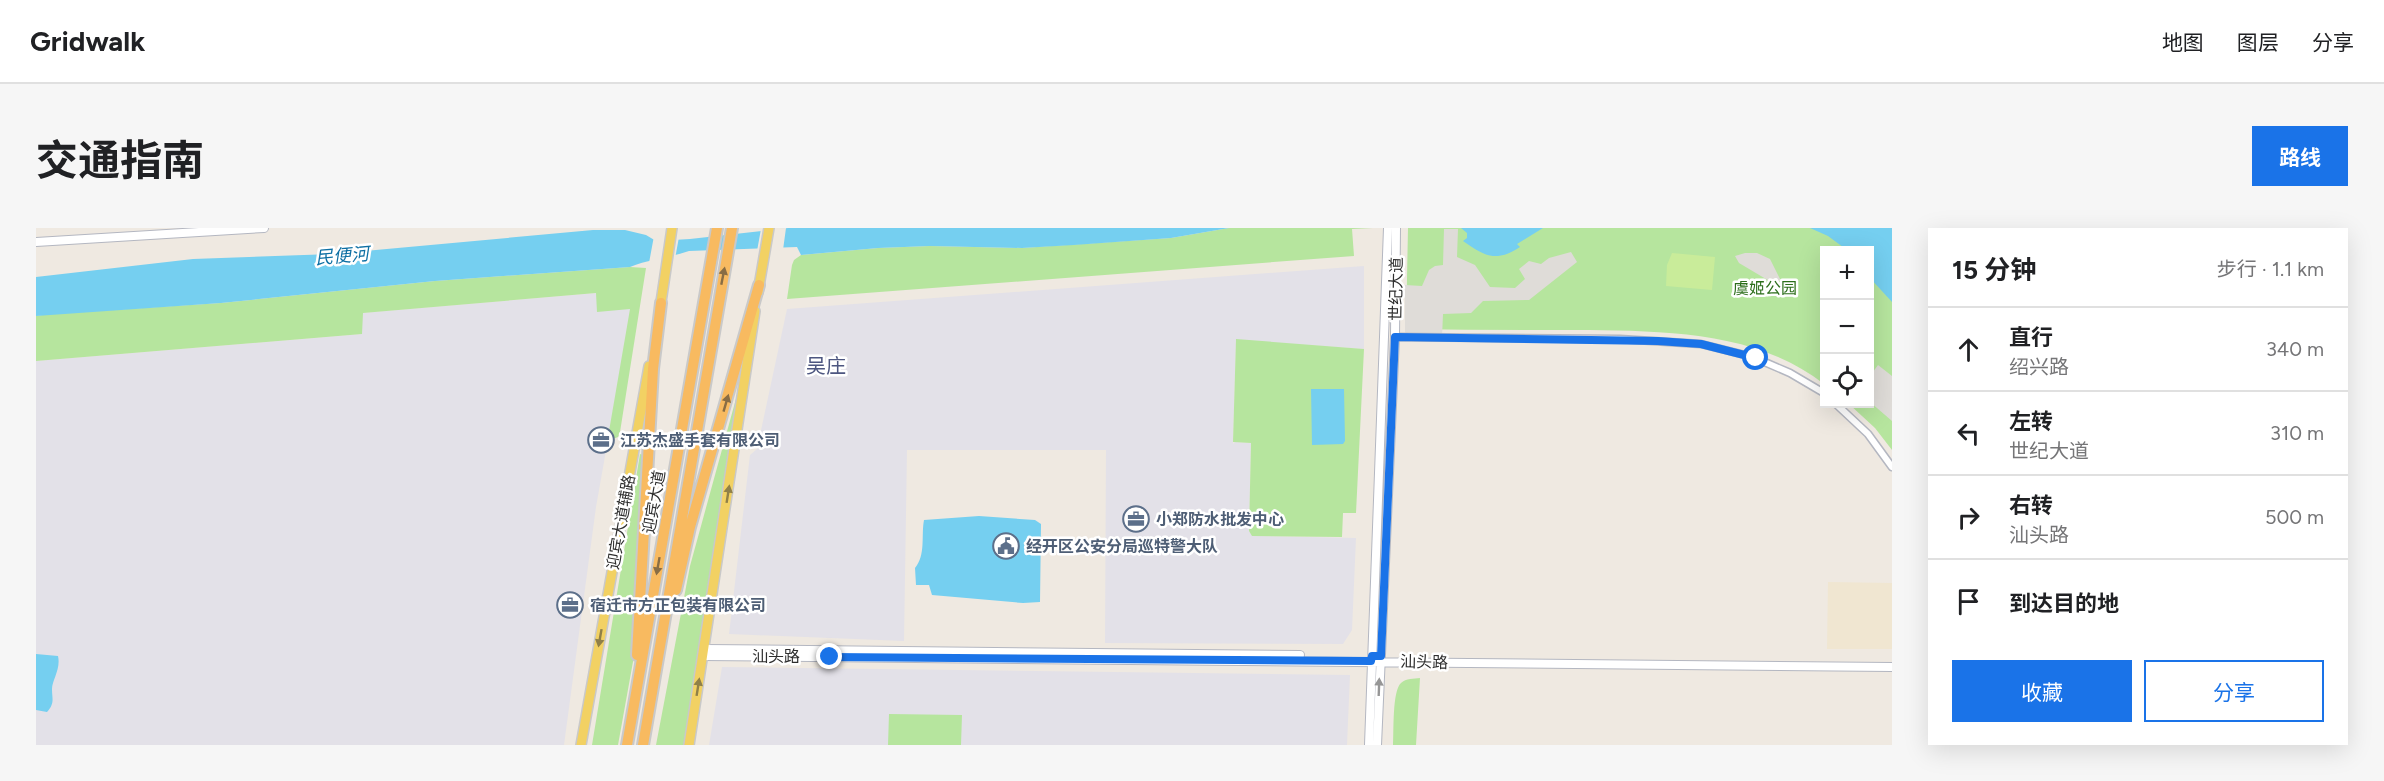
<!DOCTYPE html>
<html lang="zh">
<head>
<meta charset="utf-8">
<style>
	:root { --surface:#fff; --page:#f6f6f6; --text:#202124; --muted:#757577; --line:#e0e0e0; --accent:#1a73e8 }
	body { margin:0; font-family:Figtree,"Noto Sans SC",sans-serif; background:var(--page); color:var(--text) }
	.controls { position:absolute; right:18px; top:18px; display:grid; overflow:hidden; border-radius:0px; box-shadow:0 6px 24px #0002 }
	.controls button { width:54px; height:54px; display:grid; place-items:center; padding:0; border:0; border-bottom:2px solid var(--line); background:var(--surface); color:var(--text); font:30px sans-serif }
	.stop { position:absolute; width:18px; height:18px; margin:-14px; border:4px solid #1a73e8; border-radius:50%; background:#fff }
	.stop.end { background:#1a73e8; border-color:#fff; box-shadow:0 2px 6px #0008 }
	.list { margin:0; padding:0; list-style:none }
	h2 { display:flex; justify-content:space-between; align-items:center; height:78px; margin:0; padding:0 24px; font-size:26px }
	h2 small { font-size:20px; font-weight:400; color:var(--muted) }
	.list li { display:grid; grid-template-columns:39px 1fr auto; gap:18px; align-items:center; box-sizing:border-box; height:84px; padding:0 24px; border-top:2px solid var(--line) }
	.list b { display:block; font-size:22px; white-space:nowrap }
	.list p { margin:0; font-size:20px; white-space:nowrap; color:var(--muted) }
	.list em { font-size:20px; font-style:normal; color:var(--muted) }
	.actions { display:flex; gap:12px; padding:18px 24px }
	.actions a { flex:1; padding:14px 0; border:2px solid var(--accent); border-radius:0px; text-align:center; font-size:21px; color:var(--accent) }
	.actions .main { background:var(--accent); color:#fff }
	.icon { flex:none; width:33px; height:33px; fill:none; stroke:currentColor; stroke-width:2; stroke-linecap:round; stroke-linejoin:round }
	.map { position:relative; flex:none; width:1856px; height:517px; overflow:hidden; border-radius:0px }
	header { display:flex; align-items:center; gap:36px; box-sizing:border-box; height:84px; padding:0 30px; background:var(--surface); border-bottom:2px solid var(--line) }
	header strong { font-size:28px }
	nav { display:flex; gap:33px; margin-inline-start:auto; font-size:21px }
	.intro { display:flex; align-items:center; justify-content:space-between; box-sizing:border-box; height:144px; padding:0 36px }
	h1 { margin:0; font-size:42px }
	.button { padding:15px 27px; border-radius:0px; background:var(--accent); color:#fff; font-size:21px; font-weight:700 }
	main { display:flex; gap:36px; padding:0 36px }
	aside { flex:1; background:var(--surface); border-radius:0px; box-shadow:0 6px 24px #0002 }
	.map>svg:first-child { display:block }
</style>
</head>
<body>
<header>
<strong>Gridwalk</strong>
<nav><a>地图</a><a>图层</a><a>分享</a></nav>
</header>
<div class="intro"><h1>交通指南</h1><a class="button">路线</a></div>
<main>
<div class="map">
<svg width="1856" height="517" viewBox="0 0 1856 517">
	<rect width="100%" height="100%" fill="#efe9e1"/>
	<path fill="#e3e1e8" d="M1328,38V121L1200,112L1197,216L1199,214L1215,215L1213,303L1217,308L1320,310L1316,402L1307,416L1069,415L1070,222H871L868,413L693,406L714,227L721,221L751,81Z
		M561,65L595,81L560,279L528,517H0V133L326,106V85Z
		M686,439L1314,447L1311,517H673Z"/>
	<path fill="#f0e6d1" d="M1792,354L1856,355V421H1791Z"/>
	<path fill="#b6e59e" d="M1193,0H1337L1316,1L1318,28L751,71L756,37L758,32L765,27L842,20L894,18L986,20L1135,10Z
		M1372,0H1856V222L1839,200L1813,176H1834V22H1788V156C1715,99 1614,103 1526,102C1474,102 1422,102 1370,101Z
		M594,39L610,40L584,204L582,209L577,211L572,209L594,81L561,84L560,65L327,85L326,106L0,133V88L13,86L185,75L399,53Z
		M1200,111L1328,121L1320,285H1307L1306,309L1216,308L1213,303L1215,215L1197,214Z
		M709,138L649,517H620L654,338Z
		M604,226L610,228L600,417L582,517H556Z
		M1384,450L1380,517H1357C1358,504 1356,463 1365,455C1370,450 1378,451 1384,450Z
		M853,486L926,487L925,517H852Z"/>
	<path fill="#c9ec9a" d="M1636,25L1679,29L1676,62L1630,58L1631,37Z"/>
	<path fill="#dfdcd8" d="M1408,1H1422L1421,29L1439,37L1454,59L1479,60L1489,51L1483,41L1493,33L1505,36L1513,30L1535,24L1541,34L1493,72L1447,73L1435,85L1407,86L1406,109H1373L1369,104V57L1386,58L1393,42L1399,38L1407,37Z
		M1709,25H1721L1734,31L1745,53L1735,54L1703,35L1699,28Z
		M1842,137L1856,148V193L1834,174V148Z"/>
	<path fill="#75cff0" d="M752,0H1193L1135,10L1038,17L986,20L894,18L842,20L765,27L761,19L653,23C633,30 613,31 594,39L399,53L185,75L0,88V49L157,31L296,26L557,2H589L610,7L620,13L654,11Z
		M1425,0H1507L1481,16L1484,19C1459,35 1449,28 1427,13L1431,10V5Z
		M1774,0H1856V74L1834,50V22H1811L1792,8Z
		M1275,161H1308L1309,213L1307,216L1276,217Z
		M943,288L999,292L1005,296L1004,374L987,375L896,367L893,357H880L879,340C890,327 885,308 888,292Z
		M0,426L22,428C25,441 16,452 16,461C16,471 19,475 11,484L0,482Z"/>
	<path fill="#efe9e1" d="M750,0L747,22L721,23L725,1Z
		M618,8L643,9L639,31L613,35Z"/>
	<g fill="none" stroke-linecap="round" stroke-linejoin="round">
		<g stroke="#b4b7c1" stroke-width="9">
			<path id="minor" d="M1359,109L1584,111L1665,116L1717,129L1754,145L1788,165
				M1800,176L1832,206L1856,239"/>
		</g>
		<g stroke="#b4b7c1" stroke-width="10">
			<path id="tertiary" d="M0,14L228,0
				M668,421L1264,427
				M667,428L1856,439
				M1333,517L1352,0
				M1341,517L1359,109L1360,0"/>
		</g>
		<g stroke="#c9c9c9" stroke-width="12">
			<path id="primary" d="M722,64L733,0
				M624,81L636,0
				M545,517L613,138
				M653,517L719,83"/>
		</g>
		<g stroke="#c9c9c9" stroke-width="14">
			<path id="trunk" d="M640,362L654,299L723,57
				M601,427L617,141L625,75
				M591,517L681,0
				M607,517L696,0"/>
		</g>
		<use href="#minor" stroke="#fff" stroke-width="6"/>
		<use href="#tertiary" stroke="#fff" stroke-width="8"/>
		<use href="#primary" stroke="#f2d163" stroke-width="9"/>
		<use href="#trunk" stroke="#f8ba60" stroke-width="10"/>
	</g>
	<defs><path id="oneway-solid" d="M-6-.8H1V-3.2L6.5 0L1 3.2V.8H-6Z" transform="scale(1.5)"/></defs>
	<g fill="#896d44">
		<use href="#oneway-solid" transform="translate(687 48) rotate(-79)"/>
		<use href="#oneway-solid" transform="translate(690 175) rotate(-74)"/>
		<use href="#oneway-solid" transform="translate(622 338) rotate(100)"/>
	</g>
	<g fill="#908048">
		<use href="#oneway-solid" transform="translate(692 266) rotate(-81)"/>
		<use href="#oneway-solid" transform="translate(564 410) rotate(100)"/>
		<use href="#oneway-solid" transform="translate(662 459) rotate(-81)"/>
	</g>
	<use fill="#969696" href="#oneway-solid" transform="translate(1343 459) rotate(-88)"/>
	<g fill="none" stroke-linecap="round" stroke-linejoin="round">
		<path stroke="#1a73e8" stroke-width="8" d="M794,429L1335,433L1336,428H1345L1359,109L1622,113L1665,116L1720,130"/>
	</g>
	<defs>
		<g id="office-ring" transform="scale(1.35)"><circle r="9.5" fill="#fff" stroke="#5c6f8a" stroke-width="1.5"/><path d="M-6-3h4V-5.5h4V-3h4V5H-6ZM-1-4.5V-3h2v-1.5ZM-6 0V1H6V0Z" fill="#5c6f8a"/></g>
		<g id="civic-ring" transform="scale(1.35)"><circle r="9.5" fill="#fff" stroke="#5c6f8a" stroke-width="1.5"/><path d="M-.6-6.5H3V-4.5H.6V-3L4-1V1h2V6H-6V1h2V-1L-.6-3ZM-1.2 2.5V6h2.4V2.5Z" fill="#5c6f8a"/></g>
	</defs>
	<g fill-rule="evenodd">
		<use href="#office-ring" x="565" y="212"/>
		<use href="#office-ring" x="1100" y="291"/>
		<use href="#civic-ring" x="970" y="318"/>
		<use href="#office-ring" x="534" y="377"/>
	</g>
	<g text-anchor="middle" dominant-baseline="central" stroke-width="5" stroke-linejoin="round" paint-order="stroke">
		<g font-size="16" fill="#2c6e1b" stroke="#fff">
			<text x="1729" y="60">虞姬公园</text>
		</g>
		<g font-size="16" fill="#2e2e2e" stroke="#fff">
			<text transform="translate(1360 61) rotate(-89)">世纪大道</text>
			<text transform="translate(618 274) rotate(-80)">迎宾大道</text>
			<text transform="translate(585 294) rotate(-80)">迎宾大道辅路</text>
			<text x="740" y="428">汕头路</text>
			<text transform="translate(1388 434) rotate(1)">汕头路</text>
		</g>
		<g font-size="16" font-weight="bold" fill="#4e5e75" stroke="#fff" text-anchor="start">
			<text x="584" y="212">江苏杰盛手套有限公司</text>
			<text x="1120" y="291">小郑防水批发中心</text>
			<text x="990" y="318">经开区公安分局巡特警大队</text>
			<text x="554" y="377">宿迁市方正包装有限公司</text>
		</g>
		<g font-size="18" font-style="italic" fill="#0d6fa3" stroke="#fff">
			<text transform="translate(306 28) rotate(-5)">民便河</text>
		</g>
		<g font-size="20" fill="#4d5680" stroke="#fff">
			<text x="790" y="138">吴庄</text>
		</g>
	</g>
</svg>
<div class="controls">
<button>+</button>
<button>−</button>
<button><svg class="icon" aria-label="locate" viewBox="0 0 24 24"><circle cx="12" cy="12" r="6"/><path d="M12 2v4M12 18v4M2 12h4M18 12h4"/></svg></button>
</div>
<div class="stop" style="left:1720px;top:130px"></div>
<div class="stop end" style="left:794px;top:429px"></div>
</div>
<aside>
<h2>15 分钟<small>步行 · 1.1 km</small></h2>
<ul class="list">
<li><svg class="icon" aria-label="ahead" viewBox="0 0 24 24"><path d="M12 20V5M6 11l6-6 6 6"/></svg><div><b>直行</b><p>绍兴路</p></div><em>340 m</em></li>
<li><svg class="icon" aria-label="left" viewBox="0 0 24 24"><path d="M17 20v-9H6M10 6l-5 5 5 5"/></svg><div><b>左转</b><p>世纪大道</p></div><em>310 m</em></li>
<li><svg class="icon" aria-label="right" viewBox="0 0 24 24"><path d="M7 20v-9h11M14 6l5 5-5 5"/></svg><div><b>右转</b><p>汕头路</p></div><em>500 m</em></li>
<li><svg class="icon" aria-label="arrive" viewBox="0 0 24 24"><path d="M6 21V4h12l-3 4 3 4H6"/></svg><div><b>到达目的地</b></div></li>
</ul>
<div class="actions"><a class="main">收藏</a><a>分享</a></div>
</aside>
</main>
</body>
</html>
